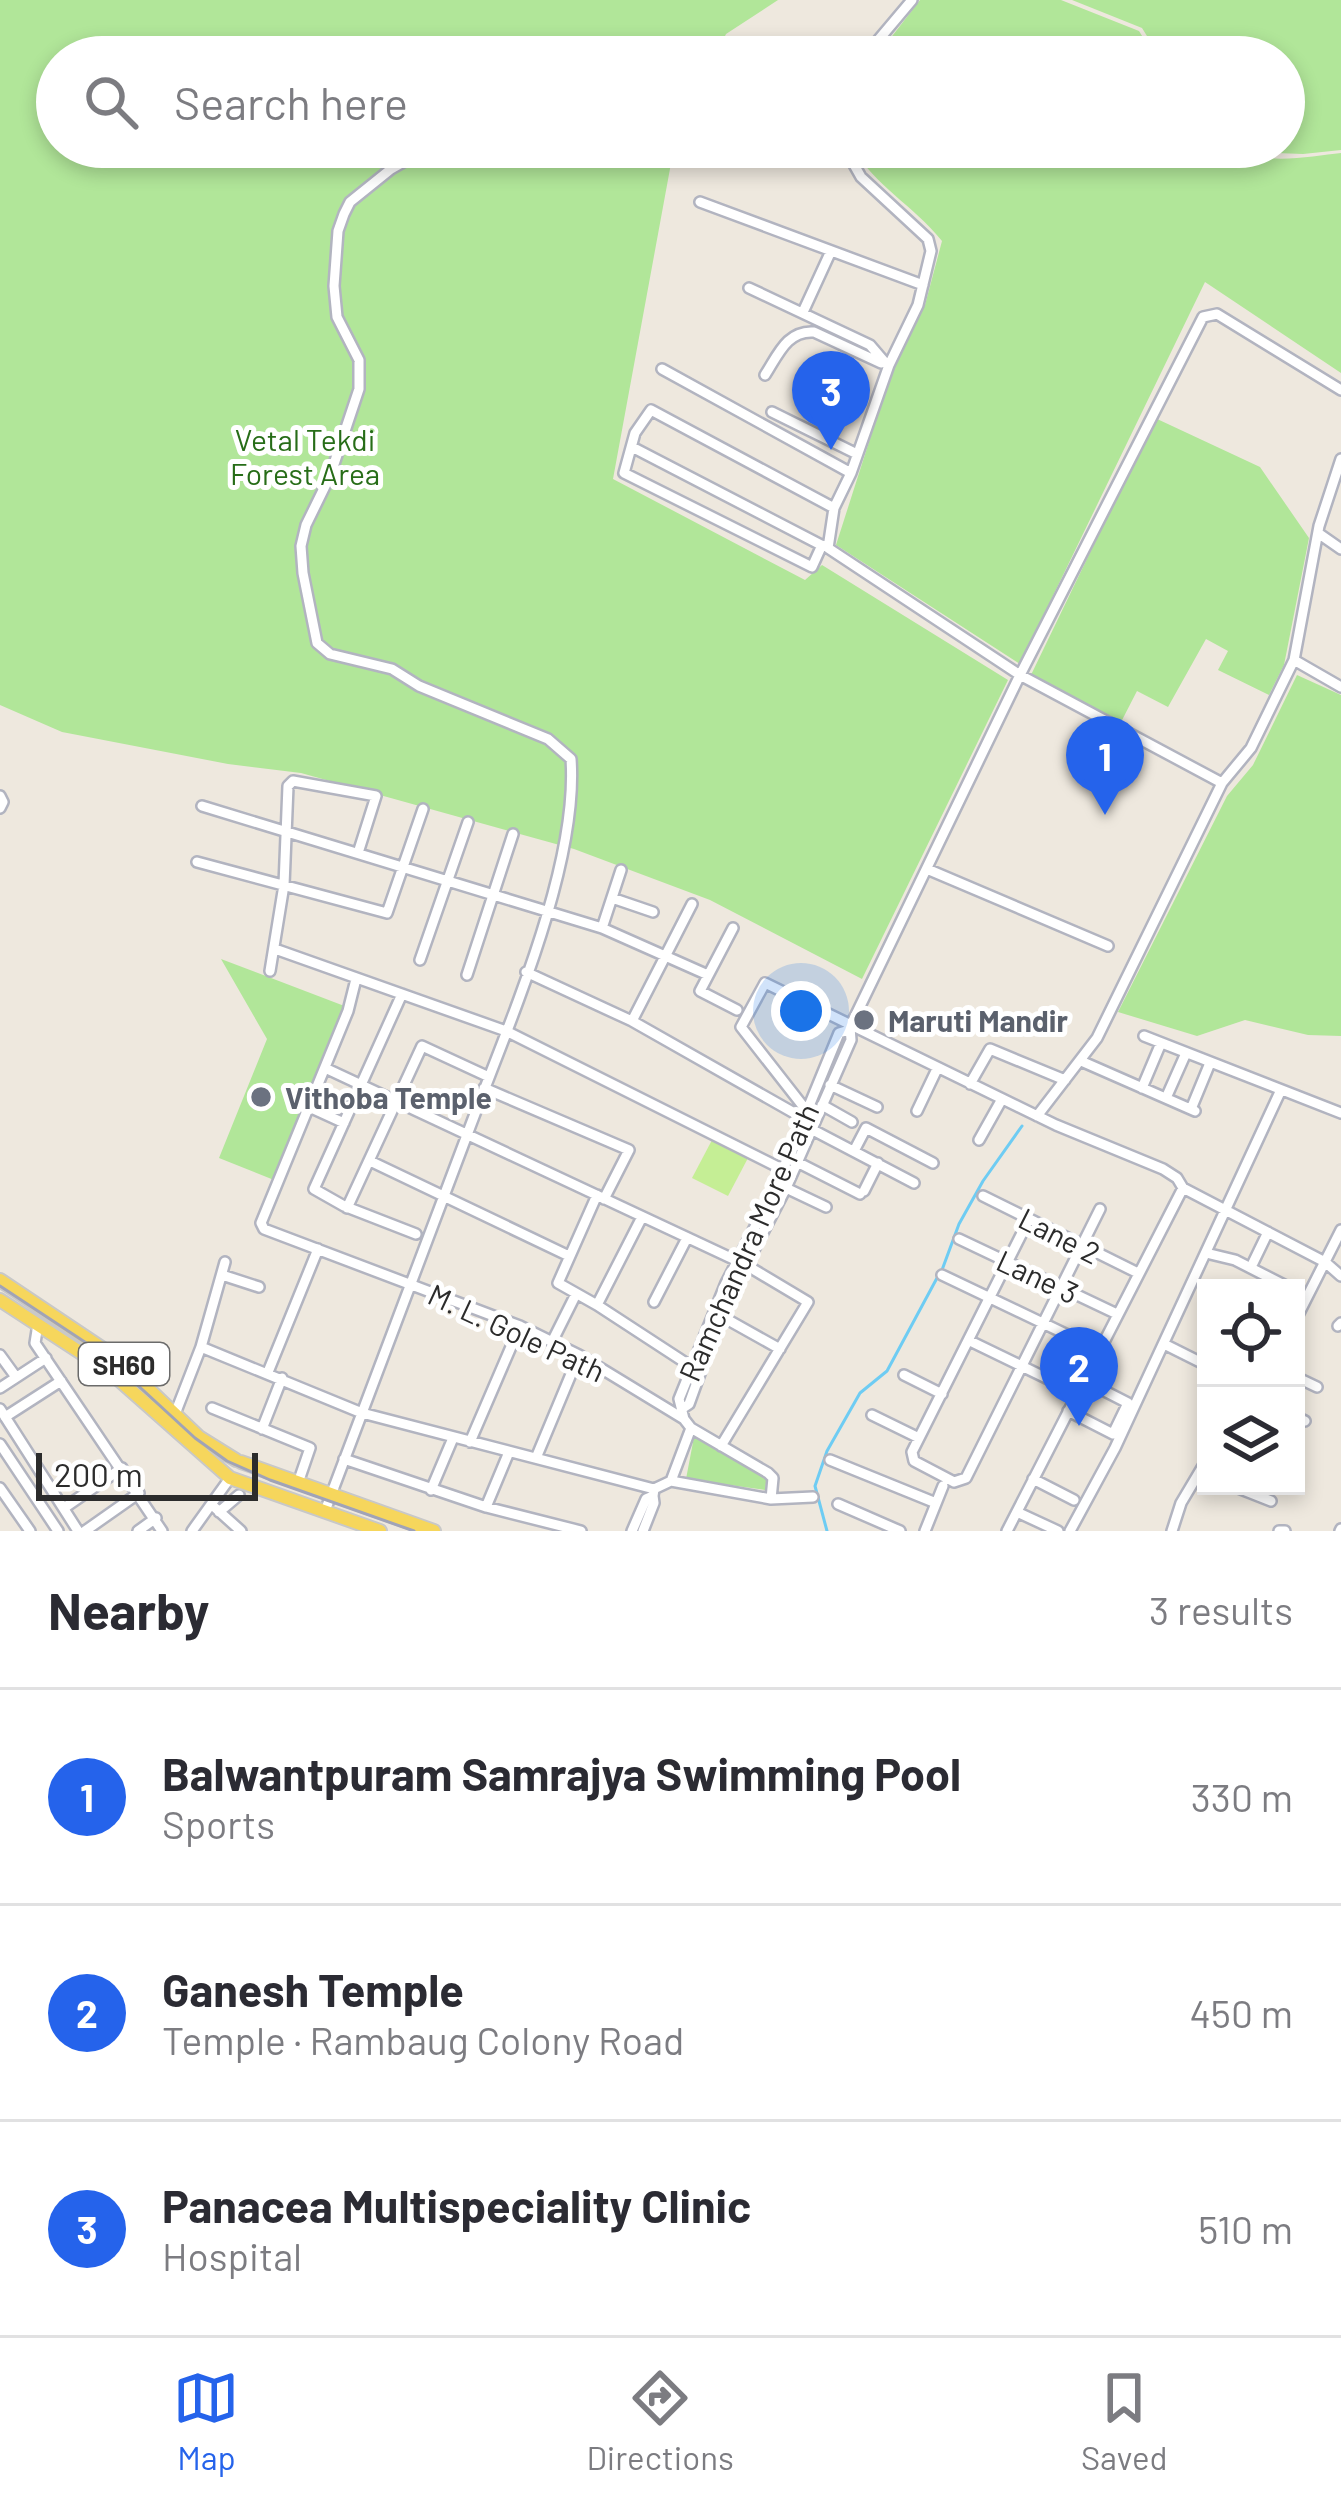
<!DOCTYPE html>
<html lang="en">
<head>
<meta charset="utf-8">
<style>
	:root { --surface:#fff; --page:#f7f7f7; --text:#2b2b33; --muted:#7c7c81; --line:#e1e1e2; --accent:#2563eb }
	body { margin:0; font-family:Barlow,sans-serif; background:var(--page); color:var(--text) }
	.controls { position:absolute; right:36px; bottom:36px; display:grid; overflow:hidden; border-radius:0px; box-shadow:0 6px 18px #0003 }
	.controls button { width:108px; height:108px; display:grid; place-items:center; padding:0; border:0; border-bottom:3px solid var(--line); background:var(--surface); color:var(--text); font:60px sans-serif }
	.scale { position:absolute; left:36px; bottom:30px; width:222px; box-sizing:border-box; padding-left:12px; border:6px solid #2c2c2c; border-top:0; font-size:33px; line-height:42px; white-space:nowrap; color:#2c2c2c; -webkit-text-stroke:9px #fff; paint-order:stroke }
	.you { position:absolute; left:801px; top:1011px; width:42px; height:42px; margin:-30px; border:9px solid #fff; border-radius:50%; background:#1a73e8; box-shadow:0 0 0 18px #1a73e833 }
	.badge { display:grid; place-items:center; width:78px; height:78px; border-radius:50%; background:var(--accent); color:#fff; font-size:39px; font-weight:700 }
	.pin { position:absolute; translate:-50% -99px; filter:drop-shadow(0 3px 6px #0008) }
	.pin::after { content:''; position:absolute; top:63px; width:42px; height:36px; background:inherit; clip-path:polygon(0 0,100% 0,50% 100%) }
	.list { margin:0; padding:0; list-style:none }
	h2 { display:flex; justify-content:space-between; align-items:center; height:156px; margin:0; padding:0 48px; font-size:51px }
	h2 small { font-size:39px; font-weight:400; color:var(--muted) }
	.list li { display:grid; grid-template-columns:78px 1fr auto; gap:36px; align-items:center; box-sizing:border-box; height:216px; padding:0 48px; border-top:3px solid var(--line) }
	.list b { display:block; font-size:45px; white-space:nowrap }
	.list p { margin:0; font-size:39px; white-space:nowrap; color:var(--muted) }
	.list em { font-size:39px; font-style:normal; color:var(--muted) }
	.icon { flex:none; width:66px; height:66px; fill:none; stroke:currentColor; stroke-width:2; stroke-linecap:round; stroke-linejoin:round }
	.map { position:relative; flex:none; width:1341px; height:1531px; overflow:hidden }
	.search { position:absolute; background:var(--surface); box-shadow:0 6px 18px #0003; left:36px; right:36px; top:36px; height:132px; display:flex; align-items:center; gap:30px; box-sizing:border-box; padding:0 42px; border-radius:66px; color:var(--muted); font-size:45px }
	.sheet { height:804px; background:var(--surface) }
	nav { display:flex; justify-content:space-around; align-items:center; box-sizing:border-box; height:168px; border-top:3px solid var(--line); background:var(--surface); font-size:33px; color:var(--muted) }
	nav a { display:grid; justify-items:center; gap:6px }
	nav .on { color:var(--accent) }
	.map>svg:first-child { display:block }
</style>
</head>
<body>
<div class="map">
<svg width="1341" height="1531" viewBox="0 0 1341 1531">
	<rect width="100%" height="100%" fill="#eee8de"/>
	<path fill="#b1e699" d="M0,0H778L726,34L715,57H57V147H674L613,479L805,580L822,565L1008,680L862,979L710,900L574,849L301,773L228,764L62,732L0,705Z
		M920,0H1061L1139,31L1155,57H876Z
		M1072,0H1341V150L1303,154L1248,152L1242,147H1284V57H1160L1142,28Z
		M852,147H1236C1260,167 1312,156 1341,153V373L1205,282L1020,664L836,545L893,367L925,305L942,241C912,204 877,188 852,147Z
		M1155,418L1260,467L1309,538L1284,665L1269,695L1218,670L1228,651L1206,639L1168,707L1137,691L1119,726L1030,677Z
		M1297,675L1341,695V1036L1308,1035L1245,1020L1197,1036L1118,1012L1227,796L1253,765Z
		M221,959L347,1007L274,1180L219,1158L267,1039Z
		M694,1437L767,1476L765,1490L686,1479Z"/>
	<path fill="#c5ee95" d="M712,1140L748,1158L728,1196L692,1178Z"/>
	<g fill="none" stroke-linecap="round" stroke-linejoin="round">
		<path stroke="#6eccf3" stroke-width="3" d="M942,1270L959,1224L983,1181L1022,1126
			M827,1531L815,1486L827,1451L860,1393L887,1371L937,1278"/>
		<g stroke="#b2b4c0" stroke-width="14">
			<path id="minor" d="M864,57L912,0
				M844,147L861,177L928,239L931,251L918,305L889,365L851,473L834,508L828,548L1020,675L1222,783
				M700,202L923,285
				M749,288L870,345L888,366
				M803,312L831,251
				M662,369L851,473
				M765,375C778,355 787,330 814,332L881,363
				M772,412L857,454
				M632,447L823,546
				M1318,533L1341,549
				M822,545L812,567L624,473L635,433L651,410L834,508
				M1294,660L1341,687
				M0,796L3,802L0,808
				M202,806L602,928L708,975
				M197,862L387,913L423,809
				M927,869L1108,946
				M612,898L653,912
				M602,928L621,870
				M733,928L700,991L737,1010
				M275,949L506,1031L786,1171
				M420,960L468,822
				M270,971L284,885L288,786L293,781L376,796L358,853
				M526,972L632,1021L692,904
				M467,975L513,834
				M356,979L348,1011L261,1223L264,1229L520,1326L579,1355L684,1419
				M402,994L314,1189L344,1206L416,1234
				M632,1021L803,1118
				M1144,1036L1341,1113
				M1081,1061L1195,1111
				M325,1068L746,1265L808,1302L721,1446
				M970,1084L990,1049L1065,1080
				M830,1085L877,1107
				M484,1088L629,1150L604,1199
				M1142,1088L1161,1043
				M1166,1098L1186,1053
				M822,1105L852,1122
				M309,1107L344,1123
				M1191,1109L1210,1063
				M806,1110L741,1027L765,983L1056,1125L1163,1169L1177,1178L1183,1188L1325,1262L1341,1276
				M917,1111L937,1069
				M1037,1116L1097,1038L1222,783L1251,748L1294,660L1319,526L1341,459
				M811,1129L914,1183
				M979,1140L1002,1099
				M854,1151L866,1128L933,1163
				M370,1161L569,1256
				M797,1162L860,1194
				M786,1188L826,1207
				M864,1191L878,1163
				M597,1195L558,1283L597,1305L642,1217
				M983,1196L1138,1273
				M347,1208L422,1046L489,1077
				M1029,1219L912,1452L914,1461L954,1482L966,1478L1100,1209
				M959,1239L1117,1314
				M1206,1253L1235,1260L1290,1288
				M1253,1263L1268,1232
				M222,1275L259,1287
				M942,1275L1099,1350
				M654,1302L687,1238
				M597,1305L692,1367
				M721,1316L780,1349
				M1296,1319L1341,1230
				M38,1324L35,1343L162,1531
				M1338,1326L1341,1323
				M970,1341L1077,1393
				M552,1342L576,1294
				M1164,1344L1206,1365
				M201,1347L225,1262
				M0,1355L16,1377
				M268,1372L318,1249
				M904,1375L942,1394
				M1296,1377L1317,1387
				M0,1388L46,1358
				M212,1408L310,1448L298,1483
				M683,1408L689,1404L723,1310L786,1188L851,1040L850,1027L1020,675L1203,317L1217,314L1341,390
				M0,1409L78,1531
				M1068,1411L1113,1434L1128,1403L1083,1380
				M175,1414L201,1347L362,1413L654,1489
				M872,1415L919,1438
				M5,1417L61,1381
				M1296,1417L1305,1421
				M691,1428L768,1473L773,1478L771,1499
				M262,1429L282,1378
				M470,1442L520,1326
				M0,1444L58,1531
				M536,1458L579,1355
				M344,1459L486,1507L581,1531
				M830,1460L936,1503
				M1033,1479L1074,1500
				M671,1481L771,1499L813,1497
				M1233,1486L1271,1501
				M0,1488L30,1531
				M431,1490L453,1438
				M838,1504L900,1531
				M212,1505L241,1531
				M486,1507L509,1452
				M64,1508L122,1468
				M325,1511C373,1386 419,1260 467,1135C505,1032 579,868 571,759L548,739L419,686L392,669L330,654L317,643L303,573L301,546L306,525L330,476L359,389V360L337,317L334,286L338,231L344,214L350,202L391,169L421,152L454,147
				M219,1512L239,1495
				M1017,1512L1058,1531
				M85,1531L139,1493
				M138,1531L156,1518
				M192,1531L230,1478
				M632,1531L646,1499L653,1496L654,1489L671,1481L691,1428L684,1419L679,1399L726,1283L777,1184L839,1033L849,1030
				M643,1531L654,1503L653,1496
				M925,1531L943,1486
				M1007,1531L1183,1188
				M1070,1531L1115,1448L1280,1092
				M1172,1531L1181,1503L1206,1461
				M1279,1531H1285
				M1340,1531L1341,1529"/>
		</g>
		<g stroke="#c8c8c8" stroke-width="16">
			<path id="major" d="M0,1280L115,1357L199,1437L236,1460
				M0,1300L109,1371L230,1478L380,1531
				M241,1462L434,1531"/>
		</g>
		<use href="#minor" stroke="#fff" stroke-width="9"/>
		<use href="#major" stroke="#f6d65c" stroke-width="12"/>
		<path stroke="#a0a3b7" stroke-width="3" d="M0,1286L106,1356L195,1438L227,1461L270,1480L414,1531"/>
	</g>
	<g fill="#6b7280" stroke="#fff" stroke-width="4.5">
		<circle cx="864" cy="1020" r="12"/>
		<circle cx="261" cy="1097" r="12"/>
	</g>
	<g text-anchor="middle" dominant-baseline="central" stroke-width="10" stroke-linejoin="round" paint-order="stroke">
		<rect fill="#fff" stroke="#6b6b6b" stroke-width="3" x="79" y="1343" width="90" height="42" rx="9"/>
		<g font-size="27" font-weight="bold" fill="#2c2c2c">
			<text x="124" y="1364">SH60</text>
		</g>
		<g font-size="30" fill="#276d18" stroke="#fff">
			<text x="305" y="439">Vetal Tekdi<tspan x="305" dy="34">Forest Area</tspan></text>
		</g>
		<g font-size="30" font-weight="bold" fill="#5b616d" stroke="#fff" text-anchor="start">
			<text x="888" y="1020">Maruti Mandir</text>
			<text x="285" y="1097">Vithoba Temple</text>
		</g>
		<g font-size="30" fill="#2c2c2c" stroke="#fff">
			<text transform="translate(1060 1235) rotate(27)">Lane 2</text>
			<text transform="translate(748 1242) rotate(-66)">Ramchandra More Path</text>
			<text transform="translate(1038 1276) rotate(25)">Lane 3</text>
			<text transform="translate(517 1332) rotate(25)">M. L. Gole Path</text>
		</g>
	</g>
</svg>
<div class="controls">
<button><svg class="icon" aria-label="locate" viewBox="0 0 24 24"><circle cx="12" cy="12" r="6"/><path d="M12 2v4M12 18v4M2 12h4M18 12h4"/></svg></button>
<button><svg class="icon" aria-label="layers" viewBox="0 0 24 24"><path d="M12 4l9 5-9 5-9-5zM3 14l9 5 9-5"/></svg></button>
</div>
<div class="scale">200 m</div>
<div class="you"></div>
<div class="pin badge" style="left:1105px;top:815px">1</div>
<div class="pin badge" style="left:1079px;top:1426px">2</div>
<div class="pin badge" style="left:831px;top:450px">3</div>
<div class="search"><svg class="icon" aria-label="search" viewBox="0 0 24 24"><circle cx="10" cy="10" r="6"/><path d="M15 15l6 6"/></svg>Search here</div>
</div>
<section class="sheet">
<h2>Nearby<small>3 results</small></h2>
<ul class="list">
<li><span class="badge">1</span><div><b>Balwantpuram Samrajya Swimming Pool</b><p>Sports</p></div><em>330 m</em></li>
<li><span class="badge">2</span><div><b>Ganesh Temple</b><p>Temple · Rambaug Colony Road</p></div><em>450 m</em></li>
<li><span class="badge">3</span><div><b>Panacea Multispeciality Clinic</b><p>Hospital</p></div><em>510 m</em></li>
</ul>
</section>
<nav>
<a class="on"><svg class="icon" aria-label="map" viewBox="0 0 24 24"><path d="M3 6l6-2 6 2 6-2v14l-6 2-6-2-6 2zM9 4v14M15 6v14"/></svg>Map</a>
<a><svg class="icon" aria-label="directions" viewBox="0 0 24 24"><path d="M12 3l9 9-9 9-9-9zM9 14v-3h6M13 9l2 2-2 2"/></svg>Directions</a>
<a><svg class="icon" aria-label="saved" viewBox="0 0 24 24"><path d="M7 4h10v16l-5-4-5 4z"/></svg>Saved</a>
</nav>
</body>
</html>
